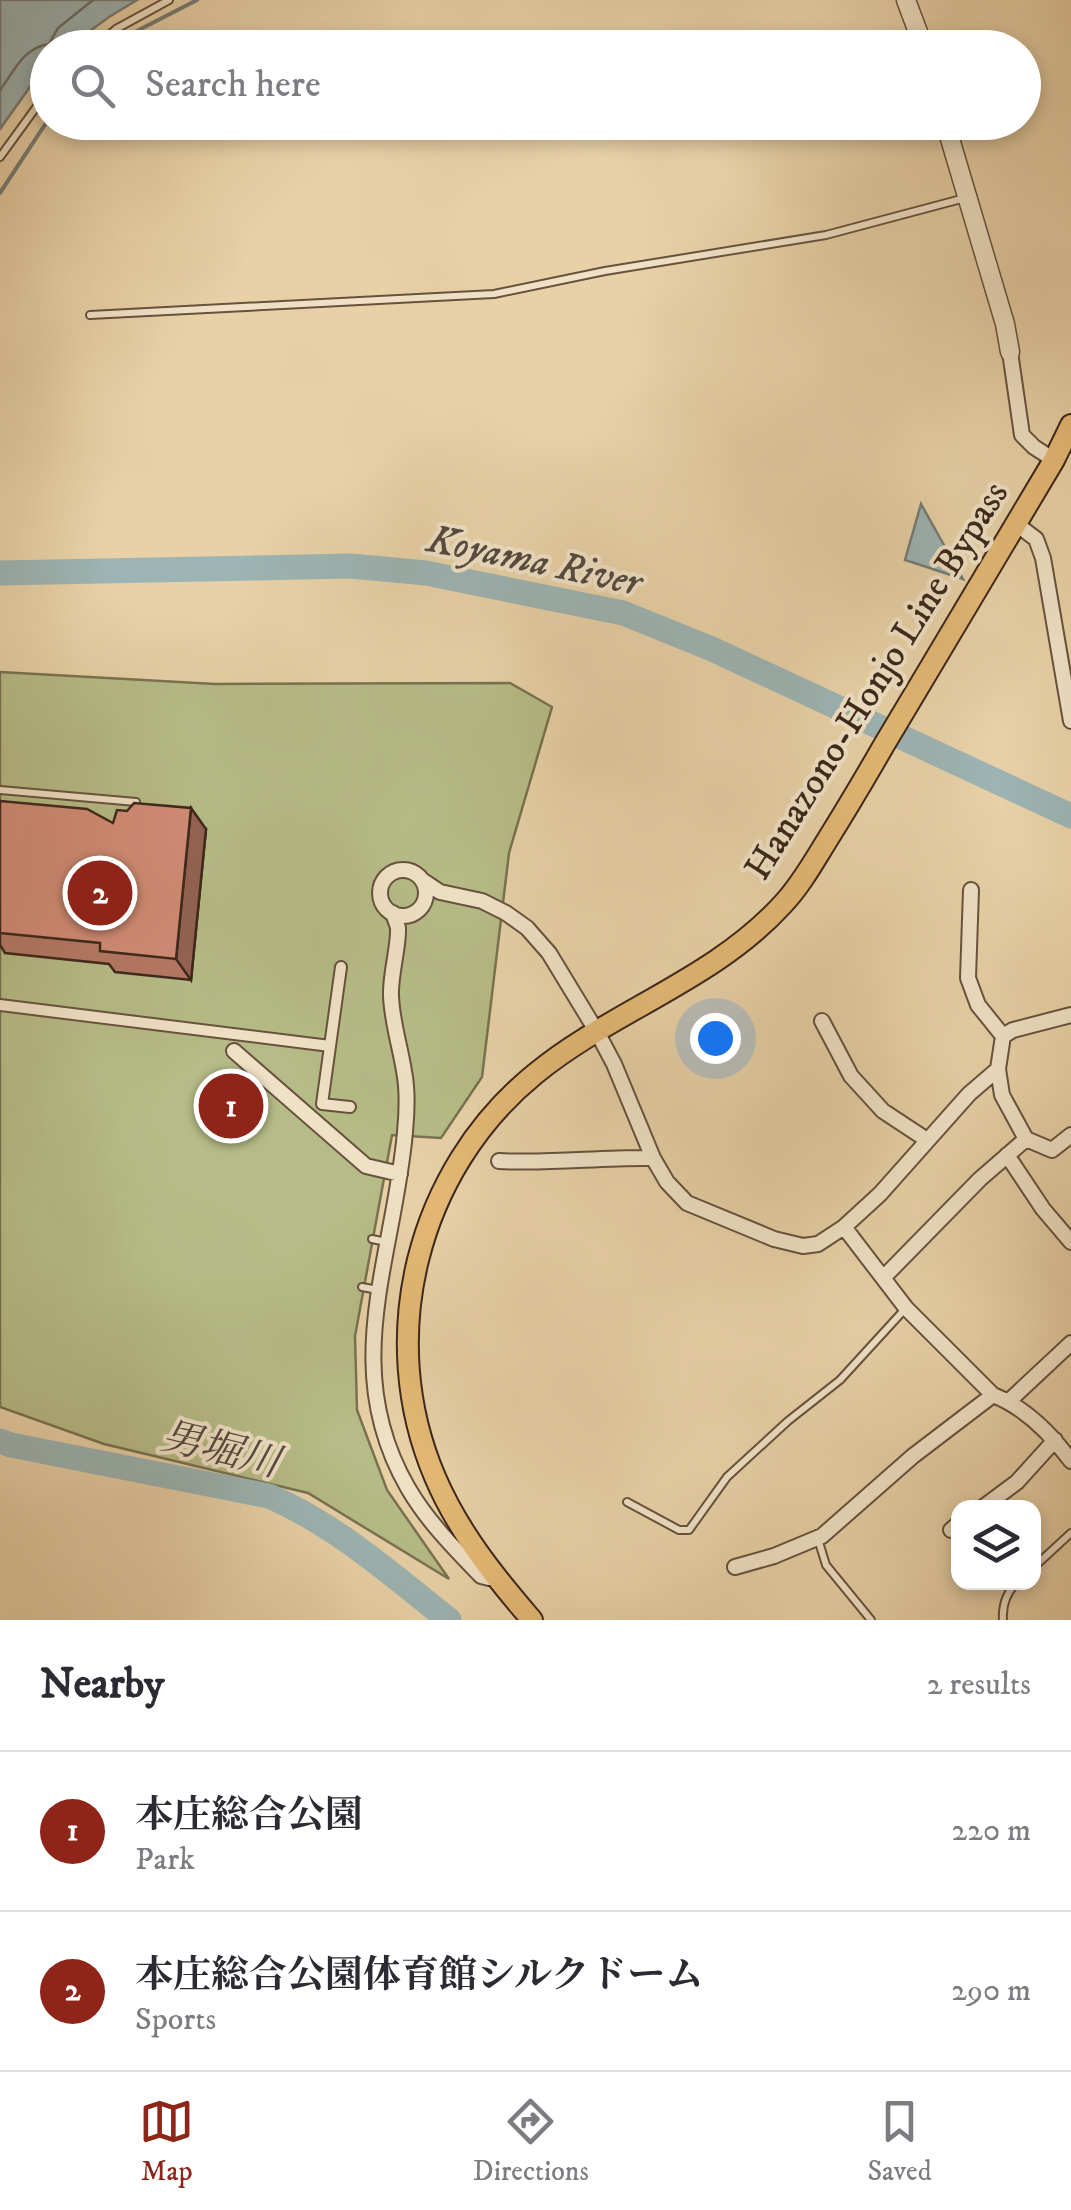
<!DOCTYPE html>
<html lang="en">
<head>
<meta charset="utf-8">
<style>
	:root { --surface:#fff; --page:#f2f2f3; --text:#2b2b33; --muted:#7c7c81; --line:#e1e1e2; --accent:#8f2418 }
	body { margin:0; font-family:"IM FELL DW Pica","Noto Serif JP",serif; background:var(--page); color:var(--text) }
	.controls { position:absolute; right:30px; bottom:30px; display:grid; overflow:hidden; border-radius:20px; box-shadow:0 5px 15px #0003 }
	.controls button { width:90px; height:90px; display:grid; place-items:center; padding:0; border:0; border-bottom:2px solid var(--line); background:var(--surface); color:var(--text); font:50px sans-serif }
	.you { position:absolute; left:715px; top:1038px; width:35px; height:35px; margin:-25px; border:8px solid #fff; border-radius:50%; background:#1a73e8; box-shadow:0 0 0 15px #1a73e833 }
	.badge { display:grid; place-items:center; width:65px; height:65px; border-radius:50%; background:var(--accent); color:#fff; font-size:32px; font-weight:700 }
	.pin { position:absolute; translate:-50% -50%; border:5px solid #fff; box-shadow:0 2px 10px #0006 }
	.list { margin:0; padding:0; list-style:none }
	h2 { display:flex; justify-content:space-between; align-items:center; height:130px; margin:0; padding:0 40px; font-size:42px }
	h2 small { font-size:32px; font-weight:400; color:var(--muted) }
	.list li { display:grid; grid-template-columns:65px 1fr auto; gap:30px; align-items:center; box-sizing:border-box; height:160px; padding:0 40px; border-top:2px solid var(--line) }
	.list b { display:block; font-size:38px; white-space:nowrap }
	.list p { margin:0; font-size:32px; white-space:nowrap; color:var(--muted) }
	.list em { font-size:32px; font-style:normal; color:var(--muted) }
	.icon { flex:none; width:55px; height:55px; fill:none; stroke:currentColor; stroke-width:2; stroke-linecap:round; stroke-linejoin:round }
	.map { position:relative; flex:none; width:1071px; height:1620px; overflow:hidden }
	.search { position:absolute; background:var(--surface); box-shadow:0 5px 15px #0003; left:30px; right:30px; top:30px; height:110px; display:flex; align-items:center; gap:25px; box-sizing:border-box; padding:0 35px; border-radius:55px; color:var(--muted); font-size:38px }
	.sheet { height:450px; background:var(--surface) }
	nav { display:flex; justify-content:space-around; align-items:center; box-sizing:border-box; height:140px; border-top:2px solid var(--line); background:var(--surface); font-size:28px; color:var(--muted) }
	nav a { display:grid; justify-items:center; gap:5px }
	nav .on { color:var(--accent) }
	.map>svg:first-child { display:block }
</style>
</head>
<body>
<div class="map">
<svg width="1071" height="1620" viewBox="0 0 1071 1620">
	<rect width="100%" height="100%" fill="#e8d1a7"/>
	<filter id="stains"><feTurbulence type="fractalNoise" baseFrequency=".002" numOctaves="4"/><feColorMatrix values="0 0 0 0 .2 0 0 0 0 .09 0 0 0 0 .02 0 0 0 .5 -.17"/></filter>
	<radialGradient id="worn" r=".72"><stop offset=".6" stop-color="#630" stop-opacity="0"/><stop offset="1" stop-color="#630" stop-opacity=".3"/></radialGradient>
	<path fill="#b6bc87" stroke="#797251" stroke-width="2.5" d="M0,672L215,684L510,683L552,707L509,853L482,1077L441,1138L392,1135L355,1336L357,1410L387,1490L449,1579L308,1493L104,1444L0,1407Z"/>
	<path fill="#9cb4b3" stroke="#767c76" stroke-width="2.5" d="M0,0H137L109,17L68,47L48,48L47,63L0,129Z
		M921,504L963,579L905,560Z"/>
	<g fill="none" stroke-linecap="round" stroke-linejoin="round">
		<path stroke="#6c6e67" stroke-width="2.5" d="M0,90C15,70 23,48 49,44L58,28L93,0"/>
		<path stroke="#767c76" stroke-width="4" d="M117,48L135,32L197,0
			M0,193L48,120"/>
		<path stroke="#9cb4b3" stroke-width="25" d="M0,573L351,566L426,573L623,613L712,649L1071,816
			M0,1441L11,1445L269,1496C336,1525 392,1575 449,1620"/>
		<g stroke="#67523e" stroke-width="10">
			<path id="service" d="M93,48L116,29L169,0
				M0,157L48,91
				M90,315L494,294L605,271L826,235L965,198
				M0,790L136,802
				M372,1239L386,1242
				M362,1287L378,1290
				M627,1502L679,1530H689L727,1477L788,1421L840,1380L905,1309
				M818,1539L826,1565L871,1620
				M1034,1567L1071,1533
				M1003,1620C1002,1606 1006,1593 1017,1582"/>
		</g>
		<g stroke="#67523e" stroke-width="14">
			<path id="pedestrian" d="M341,967L322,1104L350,1107
				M0,1005L330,1046"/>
		</g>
		<g stroke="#67523e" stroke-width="18">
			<path id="minor" d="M1010,352L1022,435L1034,447L1054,460
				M1015,523L1036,539L1043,558L1071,721
				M380 893a23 23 0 1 1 46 0a23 23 0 1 1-46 0Z
				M422,880L440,892L482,901L506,913L527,928L549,953L597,1032L614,1064L653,1158L667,1182L687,1203L774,1239L803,1246L818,1244L844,1227L880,1194L969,1094L998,1069L1003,1036L1013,1030L1071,1015
				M971,890L968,978L978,1005L1003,1036
				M393,913C394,918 397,923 398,928C399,946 390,975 391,996C392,1022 400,1046 404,1071C408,1091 407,1111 405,1132C394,1258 338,1367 408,1488C427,1521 455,1549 481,1576L489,1578L495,1576
				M822,1021L851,1076L883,1111L927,1140
				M234,1051L366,1166L400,1174
				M1026,1139L1052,1150L1071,1135
				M1007,1155L1043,1209L1071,1242
				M499,1161C550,1164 601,1157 653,1158
				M844,1227L906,1308L993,1395C1024,1407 1051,1434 1071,1461
				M883,1278L980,1179L1026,1139L1002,1095L998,1069
				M1009,1401L1071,1343
				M982,1508L1017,1482L1055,1440
				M951,1530L958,1524
				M735,1567L774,1556L822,1536L913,1456L993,1395"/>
		</g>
		<g stroke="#67523e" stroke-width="21">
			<path id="tertiary" d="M906,0L924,48
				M945,122L1005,324L1010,352"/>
		</g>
		<g stroke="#3c271b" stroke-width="24">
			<path id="primary" d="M532,1620C494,1576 458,1531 435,1477C375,1337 417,1170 535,1074C613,1010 714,980 783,904C800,886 813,863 826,842C846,810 865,778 884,745C941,650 997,554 1054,460L1071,425"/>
		</g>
		<use href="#service" stroke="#f0e1c6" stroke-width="6"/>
		<use href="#pedestrian" stroke="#f0e1c6" stroke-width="10"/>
		<use href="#minor" stroke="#f0e1c6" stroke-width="14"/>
		<use href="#tertiary" stroke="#f0e1c6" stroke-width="18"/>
		<use href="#primary" stroke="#e4b874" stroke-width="20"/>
	</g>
	<path fill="#b57865" stroke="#3c271b" stroke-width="2.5" d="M0,801L113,823L127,811L206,829L191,980L115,972L109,964L5,953L0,945Z"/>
	<path fill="#936253" stroke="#3c271b" stroke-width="2.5" d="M191,808L206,829L191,980L176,959Z"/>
	<path fill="#d28c76" stroke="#3c271b" stroke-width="2.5" d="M0,801L87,809L113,823L117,810L127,811L134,803L191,808L176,959L100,951V943L0,933Z"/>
	<g text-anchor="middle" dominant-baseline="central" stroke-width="8" stroke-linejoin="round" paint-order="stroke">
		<g font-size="38" fill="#3c271b" stroke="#f0e1c6">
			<text transform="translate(877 681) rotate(-58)">Hanazono-Honjo Line Bypass</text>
		</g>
		<g font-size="40" font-style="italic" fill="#544a41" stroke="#f0e1c6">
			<text transform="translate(534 562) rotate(12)">Koyama River</text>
			<text transform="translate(220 1451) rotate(14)">男堀川</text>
		</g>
	</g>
	<rect width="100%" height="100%" filter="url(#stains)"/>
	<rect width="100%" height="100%" fill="url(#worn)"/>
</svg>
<div class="controls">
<button><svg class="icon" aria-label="layers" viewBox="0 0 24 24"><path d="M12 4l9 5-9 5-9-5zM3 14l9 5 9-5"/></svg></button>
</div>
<div class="you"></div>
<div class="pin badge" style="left:231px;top:1106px">1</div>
<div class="pin badge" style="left:100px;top:893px">2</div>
<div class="search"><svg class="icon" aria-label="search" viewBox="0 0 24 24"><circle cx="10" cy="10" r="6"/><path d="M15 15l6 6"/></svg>Search here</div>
</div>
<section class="sheet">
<h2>Nearby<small>2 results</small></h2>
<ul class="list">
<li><span class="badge">1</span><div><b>本庄総合公園</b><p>Park</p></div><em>220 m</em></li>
<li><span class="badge">2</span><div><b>本庄総合公園体育館シルクドーム</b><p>Sports</p></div><em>290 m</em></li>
</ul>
</section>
<nav>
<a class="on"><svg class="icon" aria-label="map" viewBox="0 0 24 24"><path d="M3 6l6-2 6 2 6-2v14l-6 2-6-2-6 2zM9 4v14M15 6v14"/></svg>Map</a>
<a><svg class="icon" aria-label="directions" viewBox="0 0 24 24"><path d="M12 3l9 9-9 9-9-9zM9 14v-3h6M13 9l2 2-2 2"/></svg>Directions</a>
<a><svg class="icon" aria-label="saved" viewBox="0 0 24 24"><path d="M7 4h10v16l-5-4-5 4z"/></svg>Saved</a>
</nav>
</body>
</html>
